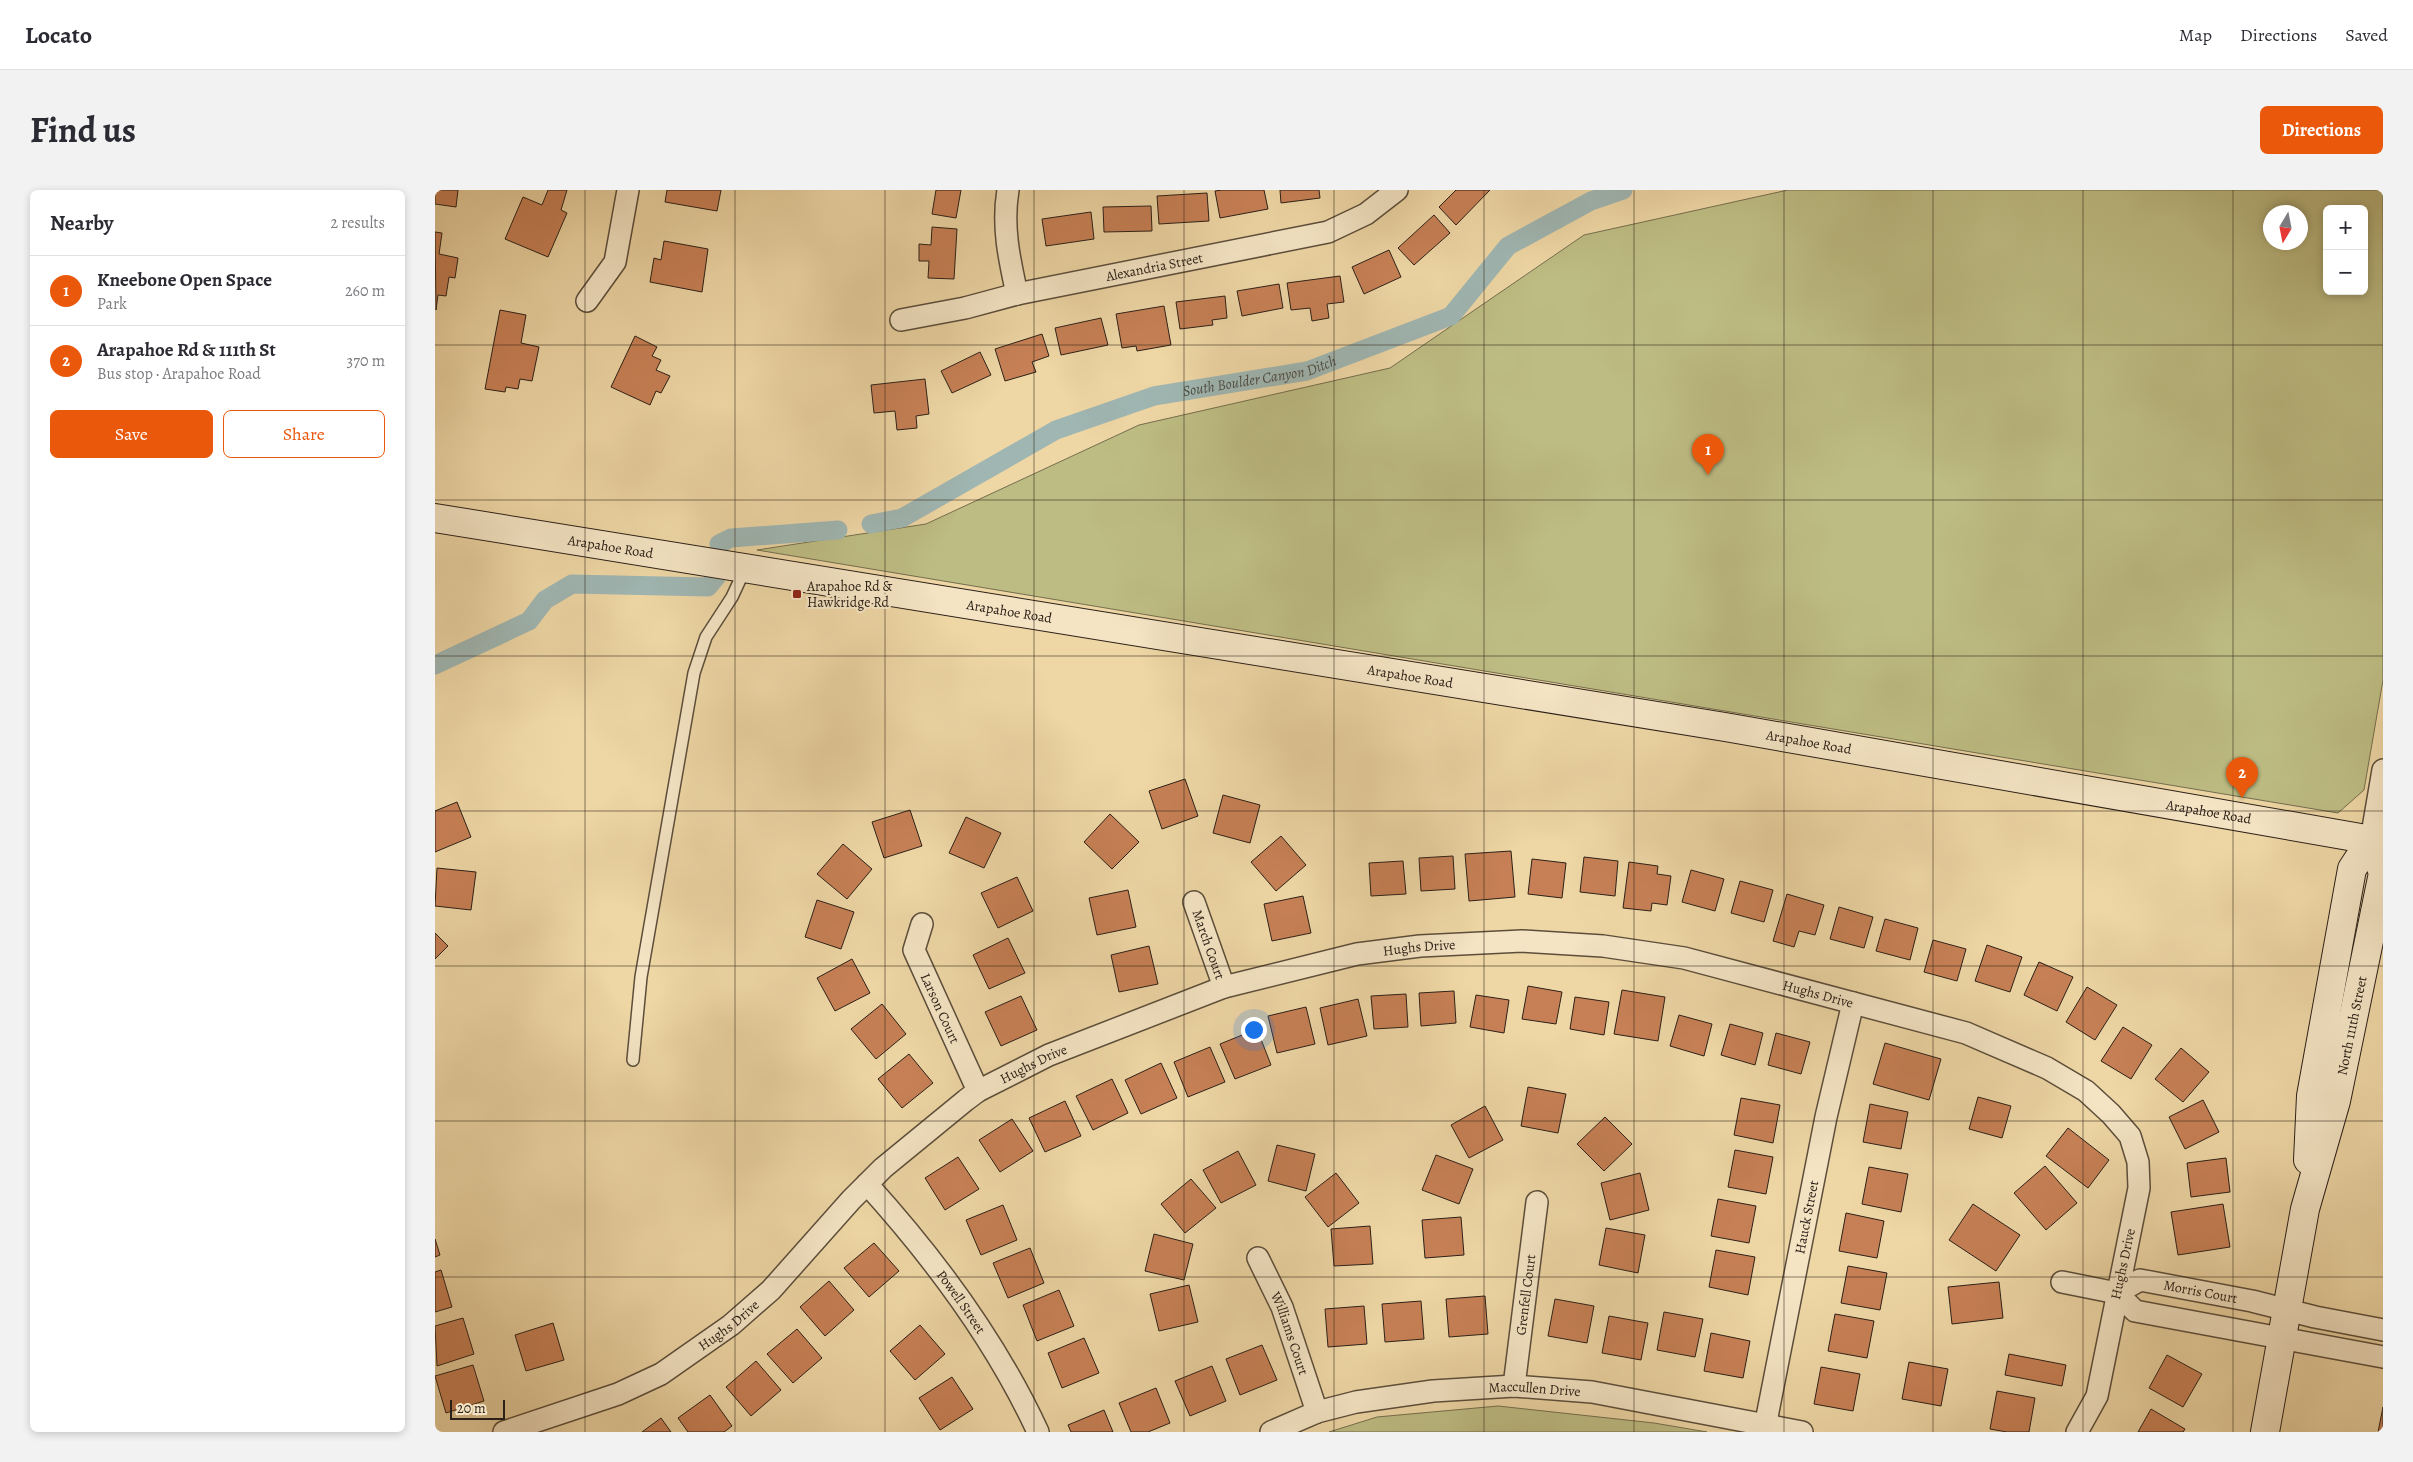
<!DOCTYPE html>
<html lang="en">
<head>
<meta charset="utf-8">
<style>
	:root { --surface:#fff; --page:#f2f2f3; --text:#2b2b33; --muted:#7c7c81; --line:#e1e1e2; --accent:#ea580c }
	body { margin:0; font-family:Alegreya,serif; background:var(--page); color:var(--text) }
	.controls { position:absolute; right:15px; top:15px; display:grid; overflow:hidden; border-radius:8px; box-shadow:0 2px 8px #0003 }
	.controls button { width:45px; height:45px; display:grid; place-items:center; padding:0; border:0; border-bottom:1px solid var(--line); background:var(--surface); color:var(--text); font:25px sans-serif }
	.compass { position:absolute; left:1828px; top:15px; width:45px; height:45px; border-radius:50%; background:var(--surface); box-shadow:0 2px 8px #0003; rotate:190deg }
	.scale { position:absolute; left:15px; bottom:12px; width:55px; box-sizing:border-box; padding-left:5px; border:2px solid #2b2018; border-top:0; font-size:14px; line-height:18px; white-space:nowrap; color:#2b2018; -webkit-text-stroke:4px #f4e4c4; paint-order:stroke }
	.you { position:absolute; left:818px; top:839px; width:18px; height:18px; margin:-12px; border:4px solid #fff; border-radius:50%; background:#1a73e8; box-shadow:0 0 0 8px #1a73e833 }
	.badge { display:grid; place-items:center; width:32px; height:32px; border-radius:50%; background:var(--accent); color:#fff; font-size:16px; font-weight:700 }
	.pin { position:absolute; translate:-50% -41px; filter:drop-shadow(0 1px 2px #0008) }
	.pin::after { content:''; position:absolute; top:26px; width:18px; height:15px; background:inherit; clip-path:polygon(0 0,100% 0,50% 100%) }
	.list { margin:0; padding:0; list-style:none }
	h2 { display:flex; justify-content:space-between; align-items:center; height:65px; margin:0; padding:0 20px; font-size:21px }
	h2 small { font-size:16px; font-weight:400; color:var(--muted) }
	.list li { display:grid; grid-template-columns:32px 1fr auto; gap:15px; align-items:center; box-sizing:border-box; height:70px; padding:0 20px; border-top:1px solid var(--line) }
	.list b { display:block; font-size:19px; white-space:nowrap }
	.list p { margin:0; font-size:16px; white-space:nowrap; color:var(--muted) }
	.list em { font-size:16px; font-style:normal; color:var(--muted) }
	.actions { display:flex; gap:10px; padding:15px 20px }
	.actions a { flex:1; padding:11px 0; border:1px solid var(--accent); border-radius:8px; text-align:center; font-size:18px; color:var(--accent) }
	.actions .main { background:var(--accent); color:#fff }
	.map { position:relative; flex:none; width:1948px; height:1242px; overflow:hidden; border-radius:8px }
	header { display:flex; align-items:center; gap:30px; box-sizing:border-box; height:70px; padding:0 25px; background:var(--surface); border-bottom:1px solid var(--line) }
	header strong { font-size:24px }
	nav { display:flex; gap:28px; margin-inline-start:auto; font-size:18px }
	.intro { display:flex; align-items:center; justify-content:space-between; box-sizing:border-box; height:120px; padding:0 30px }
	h1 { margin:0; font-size:35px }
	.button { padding:12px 22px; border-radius:8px; background:var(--accent); color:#fff; font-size:18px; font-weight:700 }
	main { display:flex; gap:30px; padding:0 30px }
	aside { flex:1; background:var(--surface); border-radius:8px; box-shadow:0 2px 8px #0003 }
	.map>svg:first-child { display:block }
</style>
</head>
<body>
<header>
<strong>Locato</strong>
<nav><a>Map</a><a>Directions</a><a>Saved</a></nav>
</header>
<div class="intro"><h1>Find us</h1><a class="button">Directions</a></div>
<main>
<aside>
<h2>Nearby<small>2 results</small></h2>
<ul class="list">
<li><span class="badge">1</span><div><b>Kneebone Open Space</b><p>Park</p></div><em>260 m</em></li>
<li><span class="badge">2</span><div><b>Arapahoe Rd &amp; 111th St</b><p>Bus stop · Arapahoe Road</p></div><em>370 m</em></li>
</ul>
<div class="actions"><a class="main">Save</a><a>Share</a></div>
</aside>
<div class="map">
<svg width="1948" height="1242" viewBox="0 0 1948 1242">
	<rect width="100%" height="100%" fill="#eed6a5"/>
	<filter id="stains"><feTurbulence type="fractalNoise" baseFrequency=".004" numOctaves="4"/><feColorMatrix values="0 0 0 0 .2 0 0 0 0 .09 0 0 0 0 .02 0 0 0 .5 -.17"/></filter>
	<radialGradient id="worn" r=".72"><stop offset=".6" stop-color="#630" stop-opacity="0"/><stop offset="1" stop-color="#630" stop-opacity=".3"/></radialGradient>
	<path fill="#bdbc83" stroke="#746e4e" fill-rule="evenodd" d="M1353,0H1948V490L1929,600L1903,623L322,360L491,334L704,235L955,178L1149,45ZM1892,19H1929V101H1892ZM1836,22H1866V52H1836Z
		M1063,1216L1219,1233L1272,1242H894L942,1227Z"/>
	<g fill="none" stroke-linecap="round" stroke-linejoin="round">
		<g stroke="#9fb6b2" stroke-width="19">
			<path id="s1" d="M436,334L467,328L621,240L719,206L872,181L1016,126L1073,56L1156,11L1188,0"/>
			<path d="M284,354L296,348L403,340"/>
			<path d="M0,475L94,431L110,410L137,394L273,397L282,386"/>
		</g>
	</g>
	<path fill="#c78055" stroke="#2b2018" d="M0,0H23L21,17L0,14Z
		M113,0H132L126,20L132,23L113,67L70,49L88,7L107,15Z
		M232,0H286L282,21L230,12Z
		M501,0H526L521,28L497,24Z
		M787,0H829L833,19L785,28L780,1Z
		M845,0H884L885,8L846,13Z
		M1021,0H1055L1021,35L1004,17Z
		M772,3L774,31L724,34L722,6Z
		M716,16L717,41L669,42L668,17Z
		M656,22L659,49L611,56L607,29Z
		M999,25L1015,43L979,75L963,58Z
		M497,37L522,39L519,89L493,88L494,71H484V54L496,55Z
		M0,42L7,43L4,64L23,68L20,88L14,87L11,106L3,105L1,120Z
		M229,51L273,59L267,102L215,92L219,68L226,70Z
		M954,60L966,87L929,104L917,77Z
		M905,86L909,112L892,114L894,128L877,131L875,118L856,120L852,93Z
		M844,94L848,118L807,126L802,101Z
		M790,106L792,128L777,130L778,135L745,139L741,112Z
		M729,116L736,155L702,161L701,156L687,158L681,124Z
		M65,120L91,125L86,153L104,157L97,191L85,189L83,199L71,197L70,202L50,199Z
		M666,128L673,155L626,165L620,138Z
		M607,144L614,166L597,172L601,182L570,191L560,159Z
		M200,146L222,157L217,166L226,170L221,180L235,186L226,203L221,201L215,215L176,197Z
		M545,162L556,185L517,203L506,181Z
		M490,189L494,224L481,226L482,238L462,240L460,221L439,223L436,195Z
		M750,589L763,626L727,639L714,601Z
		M788,605L825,615L815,653L778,643Z
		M22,612L36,647L0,662V621Z
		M475,620L487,656L449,668L437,632Z
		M675,624L704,652L677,679L649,652Z
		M531,627L566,643L549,678L514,663Z
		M846,646L871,675L841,701L816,672Z
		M408,654L437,679L412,709L382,684Z
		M1076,661L1080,707L1034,711L1030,664Z
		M1018,666L1020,699L986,701L984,668Z
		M1149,667L1183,671L1180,706L1145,702Z
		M1097,669L1131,673L1127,708L1093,704Z
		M968,671L971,704L936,706L934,673Z
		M1194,672L1223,676L1222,684L1236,686L1232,715L1217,713L1216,721L1188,718Z
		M2,678L41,682L36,720L0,716Z
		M1256,680L1289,689L1280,721L1247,712Z
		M582,687L598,721L563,738L546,703Z
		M1305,691L1338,700L1329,732L1296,723Z
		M693,700L701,737L662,745L654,708Z
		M1352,704L1389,715L1380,745L1364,741L1359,757L1338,751Z
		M868,706L876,743L837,751L829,714Z
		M382,710L419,722L406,759L370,747Z
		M1404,717L1438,727L1429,758L1395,749Z
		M1450,729L1483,738L1475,770L1441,761Z
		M0,743L13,756L0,769Z
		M573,748L590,783L554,799L538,765Z
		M1498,750L1531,759L1522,791L1489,782Z
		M1552,755L1587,767L1575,802L1540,791Z
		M714,756L723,794L684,802L676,765Z
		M417,769L435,803L400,821L382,788Z
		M1604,772L1638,787L1622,821L1589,805Z
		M1093,796L1127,802L1121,834L1087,829Z
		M1652,797L1682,815L1660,850L1631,832Z
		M1187,800L1230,807L1223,851L1179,844Z
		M1019,801L1021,833L986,836L984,803Z
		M971,804L973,837L939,839L936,806Z
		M1041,805L1074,810L1069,843L1035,837Z
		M586,806L602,840L566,856L550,822Z
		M1140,807L1174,812L1169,845L1135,839Z
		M923,809L932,846L893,855L885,818Z
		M447,814L471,844L441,869L416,839Z
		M871,817L880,854L842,863L833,826Z
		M1244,825L1277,834L1269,866L1235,856Z
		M1295,834L1328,843L1320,875L1286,865Z
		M1688,837L1717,855L1696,889L1666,871Z
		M822,839L836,875L800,889L785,854Z
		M1341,843L1375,852L1366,884L1333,875Z
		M1450,853L1506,869L1494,910L1438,894Z
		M775,857L790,892L753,907L739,872Z
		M1746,858L1774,882L1748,912L1720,889Z
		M474,864L498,893L467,918L443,889Z
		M726,873L742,908L706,924L690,890Z
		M677,889L693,923L658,940L641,906Z
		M1093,897L1131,904L1123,943L1086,936Z
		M1543,907L1576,916L1567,948L1534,939Z
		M1306,908L1345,915L1338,953L1299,945Z
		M1768,910L1784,942L1750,959L1734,927Z
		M630,911L646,946L610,962L594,928Z
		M1435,914L1473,922L1466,959L1428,952Z
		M1050,916L1068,950L1034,968L1016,935Z
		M1170,927L1197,954L1169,981L1142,954Z
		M577,929L598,961L565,982L544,950Z
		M1633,938L1674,970L1653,998L1611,966Z
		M842,955L880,964L871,1001L833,991Z
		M1300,960L1338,967L1331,1004L1293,997Z
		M803,961L821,995L786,1013L768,980Z
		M1001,965L1038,979L1024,1014L987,1000Z
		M523,967L544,999L510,1020L490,988Z
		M1791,968L1795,1002L1756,1007L1752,973Z
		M1610,976L1642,1013L1611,1040L1579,1003Z
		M1434,977L1473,984L1466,1022L1427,1014Z
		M901,983L924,1013L893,1037L870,1007Z
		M1205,983L1214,1020L1175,1030L1166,993Z
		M756,989L781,1018L750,1043L726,1014Z
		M1283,1009L1321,1016L1314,1053L1276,1046Z
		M1538,1014L1585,1045L1561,1081L1514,1050Z
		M1788,1014L1795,1057L1743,1065L1736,1022Z
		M568,1015L582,1050L546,1065L531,1030Z
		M1411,1023L1449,1031L1442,1068L1404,1061Z
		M1026,1027L1029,1065L990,1068L987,1030Z
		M935,1036L938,1074L899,1076L896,1039Z
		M1171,1038L1210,1045L1203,1083L1164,1075Z
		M719,1044L758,1054L749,1090L710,1081Z
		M0,1049L5,1065L0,1067Z
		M439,1053L464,1081L434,1107L409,1078Z
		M595,1058L609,1093L573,1108L558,1073Z
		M1281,1060L1320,1067L1313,1105L1274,1097Z
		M1413,1076L1452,1083L1445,1120L1406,1113Z
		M6,1080L17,1117L0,1122V1082Z
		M394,1091L419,1120L390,1146L365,1117Z
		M1564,1092L1568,1128L1517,1134L1513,1097Z
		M754,1095L763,1132L724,1141L715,1104Z
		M624,1100L639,1136L602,1151L588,1115Z
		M1050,1106L1053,1144L1014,1147L1011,1109Z
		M1120,1109L1159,1116L1152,1153L1113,1146Z
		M986,1111L989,1149L950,1152L947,1114Z
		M929,1116L932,1154L893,1157L890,1119Z
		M1229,1122L1268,1129L1260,1167L1222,1160Z
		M1400,1124L1439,1131L1432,1168L1393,1161Z
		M1174,1126L1213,1133L1206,1170L1167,1163Z
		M28,1128L39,1164L2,1176L0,1136Z
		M118,1133L129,1170L91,1181L80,1145Z
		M485,1135L510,1164L480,1190L455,1161Z
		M362,1139L387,1168L358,1193L332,1164Z
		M1276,1143L1315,1151L1308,1188L1269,1181Z
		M649,1148L664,1183L627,1198L613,1163Z
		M827,1155L842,1190L805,1205L791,1169Z
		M1574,1164L1631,1175L1627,1196L1570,1185Z
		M1732,1165L1767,1184L1748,1217L1714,1198Z
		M321,1171L346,1200L316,1226L291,1197Z
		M1474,1172L1513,1179L1506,1216L1467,1209Z
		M38,1175L49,1211L11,1223L0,1186Z
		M777,1176L791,1211L755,1226L740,1191Z
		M1386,1177L1425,1184L1418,1221L1379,1214Z
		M517,1187L538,1219L505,1240L484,1208Z
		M721,1198L735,1233L713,1242H696L684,1213Z
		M1562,1201L1600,1208L1594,1242H1572L1555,1239Z
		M275,1205L297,1236L289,1242H253L243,1228Z
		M1948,1217V1242H1943Z
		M1716,1219L1750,1239L1748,1242H1703Z
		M669,1220L678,1242H636L633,1235Z
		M226,1228L236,1242H207Z"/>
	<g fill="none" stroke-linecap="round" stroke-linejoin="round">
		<g stroke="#5c4e3b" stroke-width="14">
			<path id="lane" d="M198,870L206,787L259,483L271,447L297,407L310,379"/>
		</g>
		<g stroke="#5c4e3b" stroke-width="24">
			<g id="street">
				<path d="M573,0C567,36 574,68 582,104"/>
				<path d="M152,111L180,72L193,0"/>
				<path id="s2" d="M466,130L530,118L582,104L893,42L931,24L962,0"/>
				<path d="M1936,650L1948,580"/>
				<path id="s3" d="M759,712L789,797"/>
				<path id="s4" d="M487,734L479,760L543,901"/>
				<path id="s5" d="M432,994C499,1068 561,1151 603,1242"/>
				<path id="s6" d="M823,1068L847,1117L882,1222"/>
				<path d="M1627,1092L1682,1103L1700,1121L1948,1167"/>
				<path id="s7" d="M1682,1103L1705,1090L1817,1111L1880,1127L1948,1140"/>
				<path id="s8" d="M1079,1196L1102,1012"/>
				<path id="s9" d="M69,1242L183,1204L226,1184L296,1135L336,1100L416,1010L448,978L531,910L543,901L614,865L789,797L922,764L985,756L1087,751L1168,756L1249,768L1531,843L1612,878L1651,901L1676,924L1695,946L1703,972L1704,998L1662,1206L1642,1242"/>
				<path id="s10" d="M836,1242L882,1222L921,1212L998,1201L1079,1196L1157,1202L1367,1242"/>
				<path id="s11" d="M1329,1242L1391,927L1418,813"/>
			</g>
		</g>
		<g stroke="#2b2018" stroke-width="30">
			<g id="secondary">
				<path id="s12" d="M0,328L1290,537L1948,652"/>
				<path d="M1873,970L1876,906L1917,679L1936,650"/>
				<path id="s13" d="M1830,1242L1870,1019L1901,911L1948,683L1936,650"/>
			</g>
		</g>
		<use href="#lane" stroke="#f4e4c4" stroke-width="11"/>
		<use href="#street" stroke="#f4e4c4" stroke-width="21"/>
		<use href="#secondary" stroke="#f4e4c4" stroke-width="28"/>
	</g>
	<path fill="none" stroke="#2b2018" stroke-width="1" stroke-opacity="0.55" d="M150,0V1242M300,0V1242M450,0V1242M599,0V1242M749,0V1242M899,0V1242M1049,0V1242M1199,0V1242M1349,0V1242M1498,0V1242M1648,0V1242M1798,0V1242M0,155H1948M0,310H1948M0,466H1948M0,621H1948M0,776H1948M0,931H1948M0,1087H1948"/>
	<rect fill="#8f2418" stroke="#f4e4c4" stroke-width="2" x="357" y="399" width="10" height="10" rx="2.5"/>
	<g text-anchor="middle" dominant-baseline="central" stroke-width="4" stroke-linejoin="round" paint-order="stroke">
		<g font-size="14" fill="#2b2018" stroke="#f4e4c4">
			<text stroke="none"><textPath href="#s2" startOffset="259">Alexandria Street</textPath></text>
			<text stroke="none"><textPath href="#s12" startOffset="178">Arapahoe Road</textPath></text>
			<text stroke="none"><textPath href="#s12" startOffset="582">Arapahoe Road</textPath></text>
			<text stroke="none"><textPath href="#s12" startOffset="988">Arapahoe Road</textPath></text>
			<text stroke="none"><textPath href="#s12" startOffset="1392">Arapahoe Road</textPath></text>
			<text stroke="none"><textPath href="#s12" startOffset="1798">Arapahoe Road</textPath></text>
			<text stroke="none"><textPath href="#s3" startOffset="45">March Court</textPath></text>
			<text stroke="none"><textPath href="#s9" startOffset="1061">Hughs Drive</textPath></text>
			<text stroke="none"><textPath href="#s9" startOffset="1466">Hughs Drive</textPath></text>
			<text stroke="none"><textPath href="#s4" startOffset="91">Larson Court</textPath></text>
			<text stroke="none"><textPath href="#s13" startOffset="416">North 111th Street</textPath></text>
			<text stroke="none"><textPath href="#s9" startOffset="656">Hughs Drive</textPath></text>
			<text stroke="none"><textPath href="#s11" startOffset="219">Hauck Street</textPath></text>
			<text transform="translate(1688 1074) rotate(-78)">Hughs Drive</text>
			<text stroke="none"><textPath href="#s7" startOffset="88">Morris Court</textPath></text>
			<text stroke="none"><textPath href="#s8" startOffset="92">Grenfell Court</textPath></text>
			<text stroke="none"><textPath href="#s5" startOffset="151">Powell Street</textPath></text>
			<text stroke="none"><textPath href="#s9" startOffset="251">Hughs Drive</textPath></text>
			<text stroke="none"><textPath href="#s6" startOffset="82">Williams Court</textPath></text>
			<text stroke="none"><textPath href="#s10" startOffset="270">Maccullen Drive</textPath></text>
		</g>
		<g font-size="14" fill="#2b2018" stroke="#f4e4c4" text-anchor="start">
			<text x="372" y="396">Arapahoe Rd &amp;<tspan x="372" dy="16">Hawkridge Rd</tspan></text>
		</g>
		<g font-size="15" font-style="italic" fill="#4e4d46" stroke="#f4e4c4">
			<text stroke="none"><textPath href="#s1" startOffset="420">South Boulder Canyon Ditch</textPath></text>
		</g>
	</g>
	<rect width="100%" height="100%" filter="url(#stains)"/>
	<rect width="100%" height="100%" fill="url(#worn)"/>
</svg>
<div class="controls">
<button>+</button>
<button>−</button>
</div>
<svg class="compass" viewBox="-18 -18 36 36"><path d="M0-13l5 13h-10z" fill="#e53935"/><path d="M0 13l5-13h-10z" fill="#7c7c81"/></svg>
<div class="scale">20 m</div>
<div class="you"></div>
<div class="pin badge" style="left:1273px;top:285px">1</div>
<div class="pin badge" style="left:1807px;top:608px">2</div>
</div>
</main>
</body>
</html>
